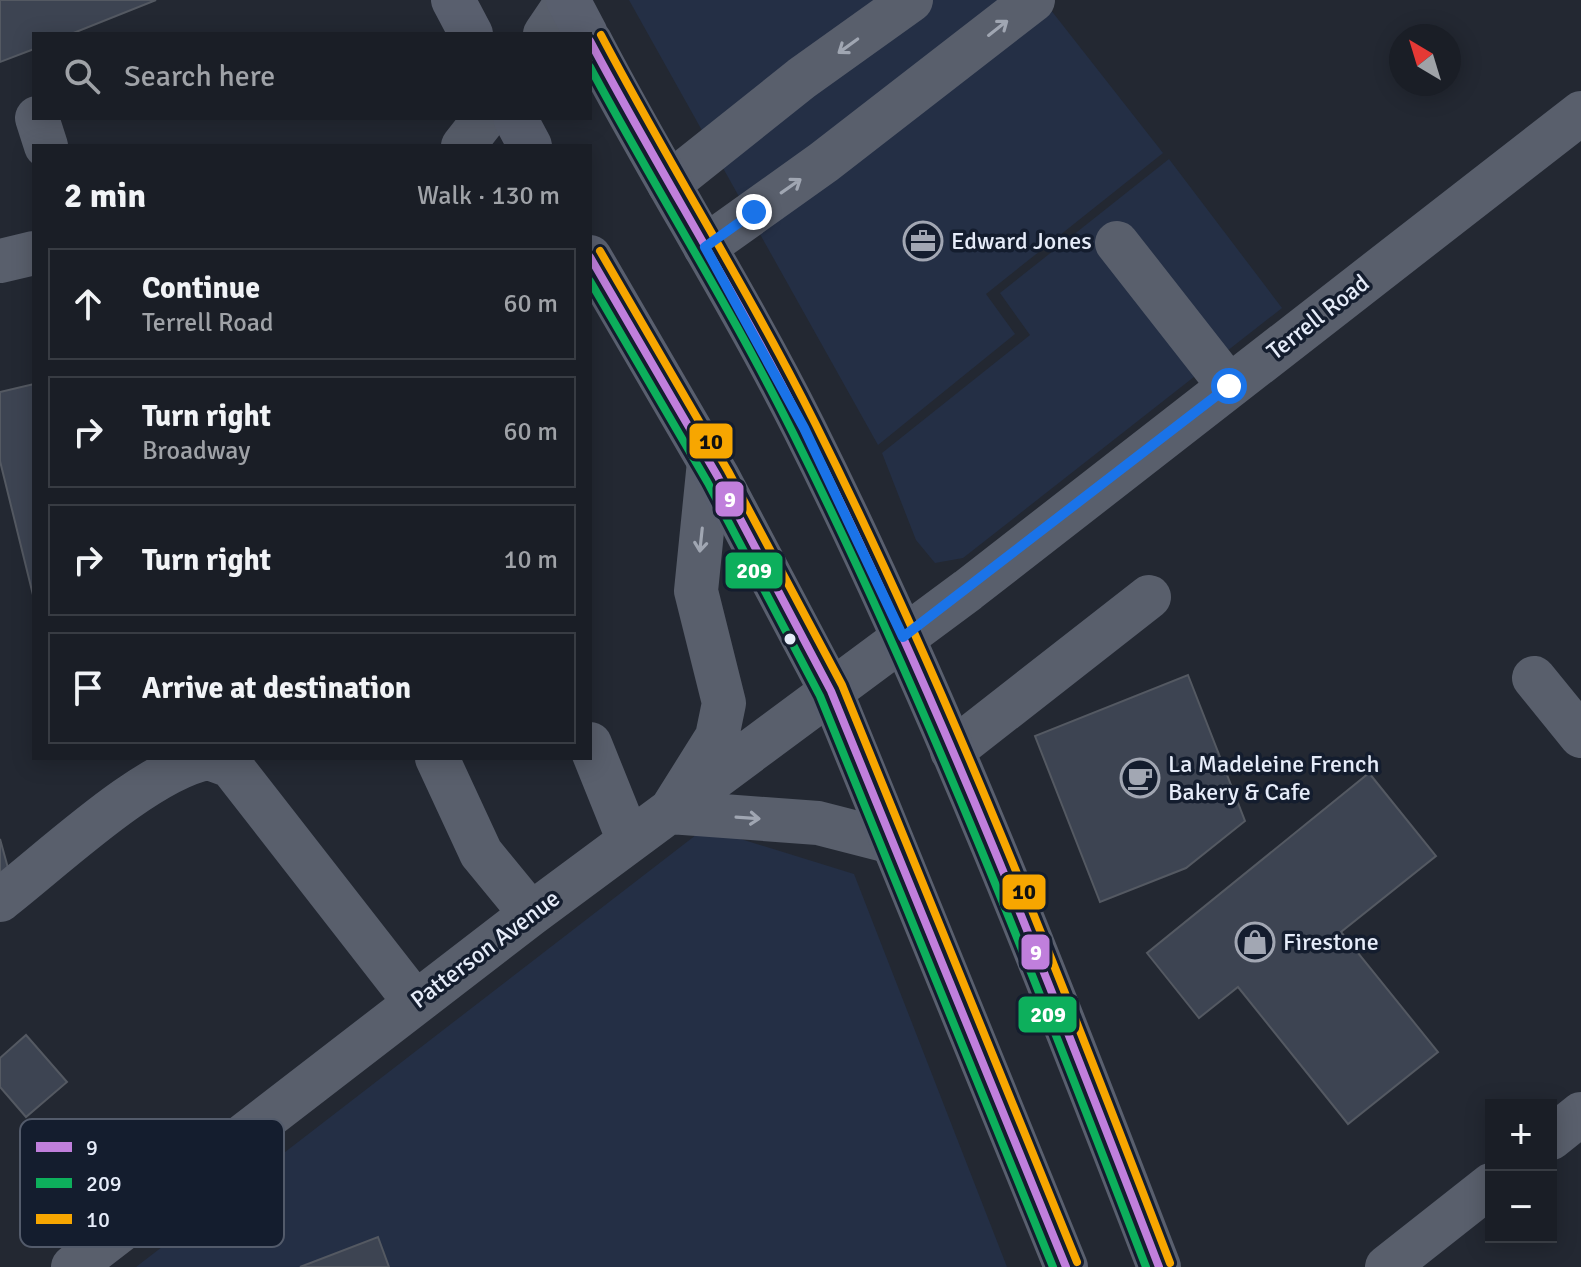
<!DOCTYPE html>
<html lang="en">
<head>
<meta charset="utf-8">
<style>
	:root { --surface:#1a1e26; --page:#23272e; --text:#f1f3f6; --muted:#9fa2a7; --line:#383c43 }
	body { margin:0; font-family:Signika,sans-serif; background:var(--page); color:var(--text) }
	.controls { position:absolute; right:24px; bottom:24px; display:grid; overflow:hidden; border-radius:0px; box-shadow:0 4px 20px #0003 }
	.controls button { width:72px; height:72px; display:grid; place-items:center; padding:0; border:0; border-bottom:2px solid var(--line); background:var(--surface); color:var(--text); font:40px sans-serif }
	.compass { position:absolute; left:1389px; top:24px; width:72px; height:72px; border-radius:50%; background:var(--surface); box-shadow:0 4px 20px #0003; rotate:322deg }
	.stop { position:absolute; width:24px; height:24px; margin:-18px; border:6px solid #1a73e8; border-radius:50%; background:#fff }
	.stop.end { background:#1a73e8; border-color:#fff; box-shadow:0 2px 8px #0008 }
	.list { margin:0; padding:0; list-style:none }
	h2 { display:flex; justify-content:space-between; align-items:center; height:104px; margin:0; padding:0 32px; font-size:34px }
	h2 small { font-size:26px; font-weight:400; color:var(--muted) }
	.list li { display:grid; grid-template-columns:52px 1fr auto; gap:24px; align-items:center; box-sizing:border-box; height:112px; margin:0 16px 16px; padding:0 16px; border:2px solid var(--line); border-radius:0px }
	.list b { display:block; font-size:30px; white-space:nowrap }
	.list p { margin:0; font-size:26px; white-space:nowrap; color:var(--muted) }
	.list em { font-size:26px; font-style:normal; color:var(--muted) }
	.icon { flex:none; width:44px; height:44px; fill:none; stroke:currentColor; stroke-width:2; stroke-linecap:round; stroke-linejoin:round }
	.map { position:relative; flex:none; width:1581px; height:1267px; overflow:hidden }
	.search { position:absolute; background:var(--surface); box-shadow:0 4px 20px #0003; left:32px; top:32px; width:560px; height:88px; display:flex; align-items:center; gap:20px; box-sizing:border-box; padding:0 28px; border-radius:0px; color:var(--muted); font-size:30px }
	.panel { position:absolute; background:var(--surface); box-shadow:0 4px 20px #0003; left:32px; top:144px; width:560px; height:616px; border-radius:0px }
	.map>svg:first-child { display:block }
</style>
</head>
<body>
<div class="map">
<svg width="1581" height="1267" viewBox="0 0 1581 1267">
	<rect width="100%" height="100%" fill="#232832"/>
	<path fill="#242f45" d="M629,0H1043L1163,153L986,294L1015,334L878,445Z
		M1169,159L1282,308L963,558L935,563L916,540L882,453L1030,335L1000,293Z
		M705,828L854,874L1007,1267H136Z"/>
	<path fill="#3d4452" stroke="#545962" stroke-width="2" d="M0,0H156L71,34H34V49L0,62Z
		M34,384V599L0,461V392Z
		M1188,675L1245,821L1186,868L1100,902L1035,736Z
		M1369,773L1436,856L1341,932L1438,1052L1348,1124L1238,987L1199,1018L1147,953Z
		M0,839L13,886L0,890Z
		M26,1035L67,1082L26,1117L0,1087V1058Z
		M378,1237L389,1267H300Z"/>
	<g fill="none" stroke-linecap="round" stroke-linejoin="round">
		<path stroke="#595f6c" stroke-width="44" d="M545,34L568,0
			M37,118L46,146
			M463,146L485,118
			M669,184L802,78L911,0
			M1117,243L1229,386
			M705,247L824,162L1033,0
			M0,261L34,253
			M709,462L696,591L724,703L717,737L670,812L818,823L892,842
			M1534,678L1581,736
			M590,744L629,841
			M952,751L1149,597
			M209,758L231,766L415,1002
			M437,758L481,853L531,914
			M0,900C53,859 146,770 208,758
			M1551,1138L1581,1114
			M73,1267L531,914L968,590L1581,113
			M1387,1267L1491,1185"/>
		<path stroke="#595f6e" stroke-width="44" d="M453,0L471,34
			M568,0L586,34
			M590,41C658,172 738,296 804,428C940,700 1050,984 1159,1267
			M515,118L530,146
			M590,257L718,477L831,691L1066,1267"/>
		<g stroke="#141d2e" stroke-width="14">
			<path id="bus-1" d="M590,41C659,171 738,296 804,428C940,700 1050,984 1159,1267
				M590,257L718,477L831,691L1066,1267"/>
		</g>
		<g stroke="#141d2e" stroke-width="14">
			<path id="bus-2" d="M590,67C656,190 731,308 793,433C928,703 1038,986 1146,1267
				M590,281L708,483L820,696L1053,1267"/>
		</g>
		<g stroke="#141d2e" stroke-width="14">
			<path id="bus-3" d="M601,35C670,166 749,291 815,423C951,695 1061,979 1170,1263
				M600,251L728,471L842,685L1077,1262"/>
		</g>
		<use href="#bus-1" stroke="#c07fdc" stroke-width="8"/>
		<use href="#bus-2" stroke="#0daf5c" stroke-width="8"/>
		<use href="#bus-3" stroke="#f7a600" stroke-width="8"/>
	</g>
	<defs><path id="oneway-shaft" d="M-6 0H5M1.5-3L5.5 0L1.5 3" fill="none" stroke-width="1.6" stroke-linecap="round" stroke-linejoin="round" transform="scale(2)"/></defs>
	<g stroke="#a0a6b2">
		<use href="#oneway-shaft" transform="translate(998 28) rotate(-38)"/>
		<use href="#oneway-shaft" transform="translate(848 46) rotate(144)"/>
		<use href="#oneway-shaft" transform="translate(791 186) rotate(-35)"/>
		<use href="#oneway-shaft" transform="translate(701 540) rotate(96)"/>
		<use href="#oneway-shaft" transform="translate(748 818) rotate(4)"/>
	</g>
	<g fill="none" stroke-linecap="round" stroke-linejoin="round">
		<path stroke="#1a73e8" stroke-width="10" d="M754,212L705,247L804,428L903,637L1229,386"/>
	</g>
	<defs>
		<g id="office-ring" transform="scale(2)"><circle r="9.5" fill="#141d2e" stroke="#a2a7b3" stroke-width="1.5"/><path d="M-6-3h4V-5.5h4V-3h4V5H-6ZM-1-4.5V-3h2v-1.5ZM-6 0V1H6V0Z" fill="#a2a7b3"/></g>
		<g id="cafe-ring" transform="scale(2)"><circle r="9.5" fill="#141d2e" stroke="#a2a7b3" stroke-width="1.5"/><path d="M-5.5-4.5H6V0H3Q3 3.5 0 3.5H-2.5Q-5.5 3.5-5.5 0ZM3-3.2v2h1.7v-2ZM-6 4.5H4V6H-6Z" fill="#a2a7b3"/></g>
		<g id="shop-ring" transform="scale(2)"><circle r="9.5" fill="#141d2e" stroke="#a2a7b3" stroke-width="1.5"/><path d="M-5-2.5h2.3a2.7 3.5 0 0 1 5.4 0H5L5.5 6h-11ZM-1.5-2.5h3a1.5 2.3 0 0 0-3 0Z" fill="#a2a7b3"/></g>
	</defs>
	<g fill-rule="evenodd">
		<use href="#office-ring" x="923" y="241"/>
		<use href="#cafe-ring" x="1140" y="778"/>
		<use href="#shop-ring" x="1255" y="942"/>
	</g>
	<circle fill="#e6ecf9" stroke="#141d2e" stroke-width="3" cx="790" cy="639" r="7"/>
	<g text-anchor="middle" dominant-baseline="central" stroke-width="7" stroke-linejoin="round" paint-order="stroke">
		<g font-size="24" fill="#e6ecf9" stroke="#141d2e" text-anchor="start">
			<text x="951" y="241">Edward Jones</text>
			<text x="1168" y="764">La Madeleine French<tspan x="1168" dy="28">Bakery &amp; Cafe</tspan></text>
			<text x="1283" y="942">Firestone</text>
		</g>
		<g font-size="24" fill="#e6ecf9" stroke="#141d2e">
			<text transform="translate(1318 317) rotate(-38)">Terrell Road</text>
			<text transform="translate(485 949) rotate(-37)">Patterson Avenue</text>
		</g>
	</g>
	<rect x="20" y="1119" width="264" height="128" rx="12" fill="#141d2e" stroke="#535b6b" stroke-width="2"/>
	<rect x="36" y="1142" width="36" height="10" fill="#c07fdc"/>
	<rect x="36" y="1178" width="36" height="10" fill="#0daf5c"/>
	<rect x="36" y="1214" width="36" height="10" fill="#f7a600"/>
	<g font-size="22" fill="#e6ecf9">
		<text x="86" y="1155">9</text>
		<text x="86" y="1191">209</text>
		<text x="86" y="1227">10</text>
	</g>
	<g stroke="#141d2e" stroke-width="3">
		<rect x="688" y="422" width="46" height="38" rx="8" fill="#f7a600"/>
		<rect x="714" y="480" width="31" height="38" rx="8" fill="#c07fdc"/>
		<rect x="724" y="551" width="60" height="39" rx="8" fill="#0daf5c"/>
		<rect x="1001" y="873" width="46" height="38" rx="8" fill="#f7a600"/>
		<rect x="1020" y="933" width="31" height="38" rx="8" fill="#c07fdc"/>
		<rect x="1017" y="995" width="61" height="39" rx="8" fill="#0daf5c"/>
	</g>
	<g font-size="22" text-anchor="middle" font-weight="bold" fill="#fff">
		<text x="730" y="507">9</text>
		<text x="754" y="578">209</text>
		<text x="1036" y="960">9</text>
		<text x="1048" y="1022">209</text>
	</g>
	<g font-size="22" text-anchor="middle" font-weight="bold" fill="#111">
		<text x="711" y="449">10</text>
		<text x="1024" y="899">10</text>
	</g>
</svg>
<div class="controls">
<button>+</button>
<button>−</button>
</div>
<svg class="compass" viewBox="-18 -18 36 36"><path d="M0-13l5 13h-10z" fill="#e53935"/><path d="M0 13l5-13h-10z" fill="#9fa2a7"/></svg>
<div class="stop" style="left:1229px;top:386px"></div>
<div class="stop end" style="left:754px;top:212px"></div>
<div class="search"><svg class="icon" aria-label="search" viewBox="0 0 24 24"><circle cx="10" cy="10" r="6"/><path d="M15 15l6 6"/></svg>Search here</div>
<section class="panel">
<h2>2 min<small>Walk · 130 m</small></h2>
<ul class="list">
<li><svg class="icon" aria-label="ahead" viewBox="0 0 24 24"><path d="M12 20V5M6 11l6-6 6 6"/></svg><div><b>Continue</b><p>Terrell Road</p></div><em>60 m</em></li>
<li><svg class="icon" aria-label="right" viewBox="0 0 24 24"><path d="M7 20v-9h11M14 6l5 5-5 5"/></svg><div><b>Turn right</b><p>Broadway</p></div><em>60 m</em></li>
<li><svg class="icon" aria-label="right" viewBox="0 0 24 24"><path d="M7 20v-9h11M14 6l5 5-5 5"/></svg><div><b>Turn right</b></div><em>10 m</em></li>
<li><svg class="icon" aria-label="arrive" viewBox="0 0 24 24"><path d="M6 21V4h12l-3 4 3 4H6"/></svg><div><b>Arrive at destination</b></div></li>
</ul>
</section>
</div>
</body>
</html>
